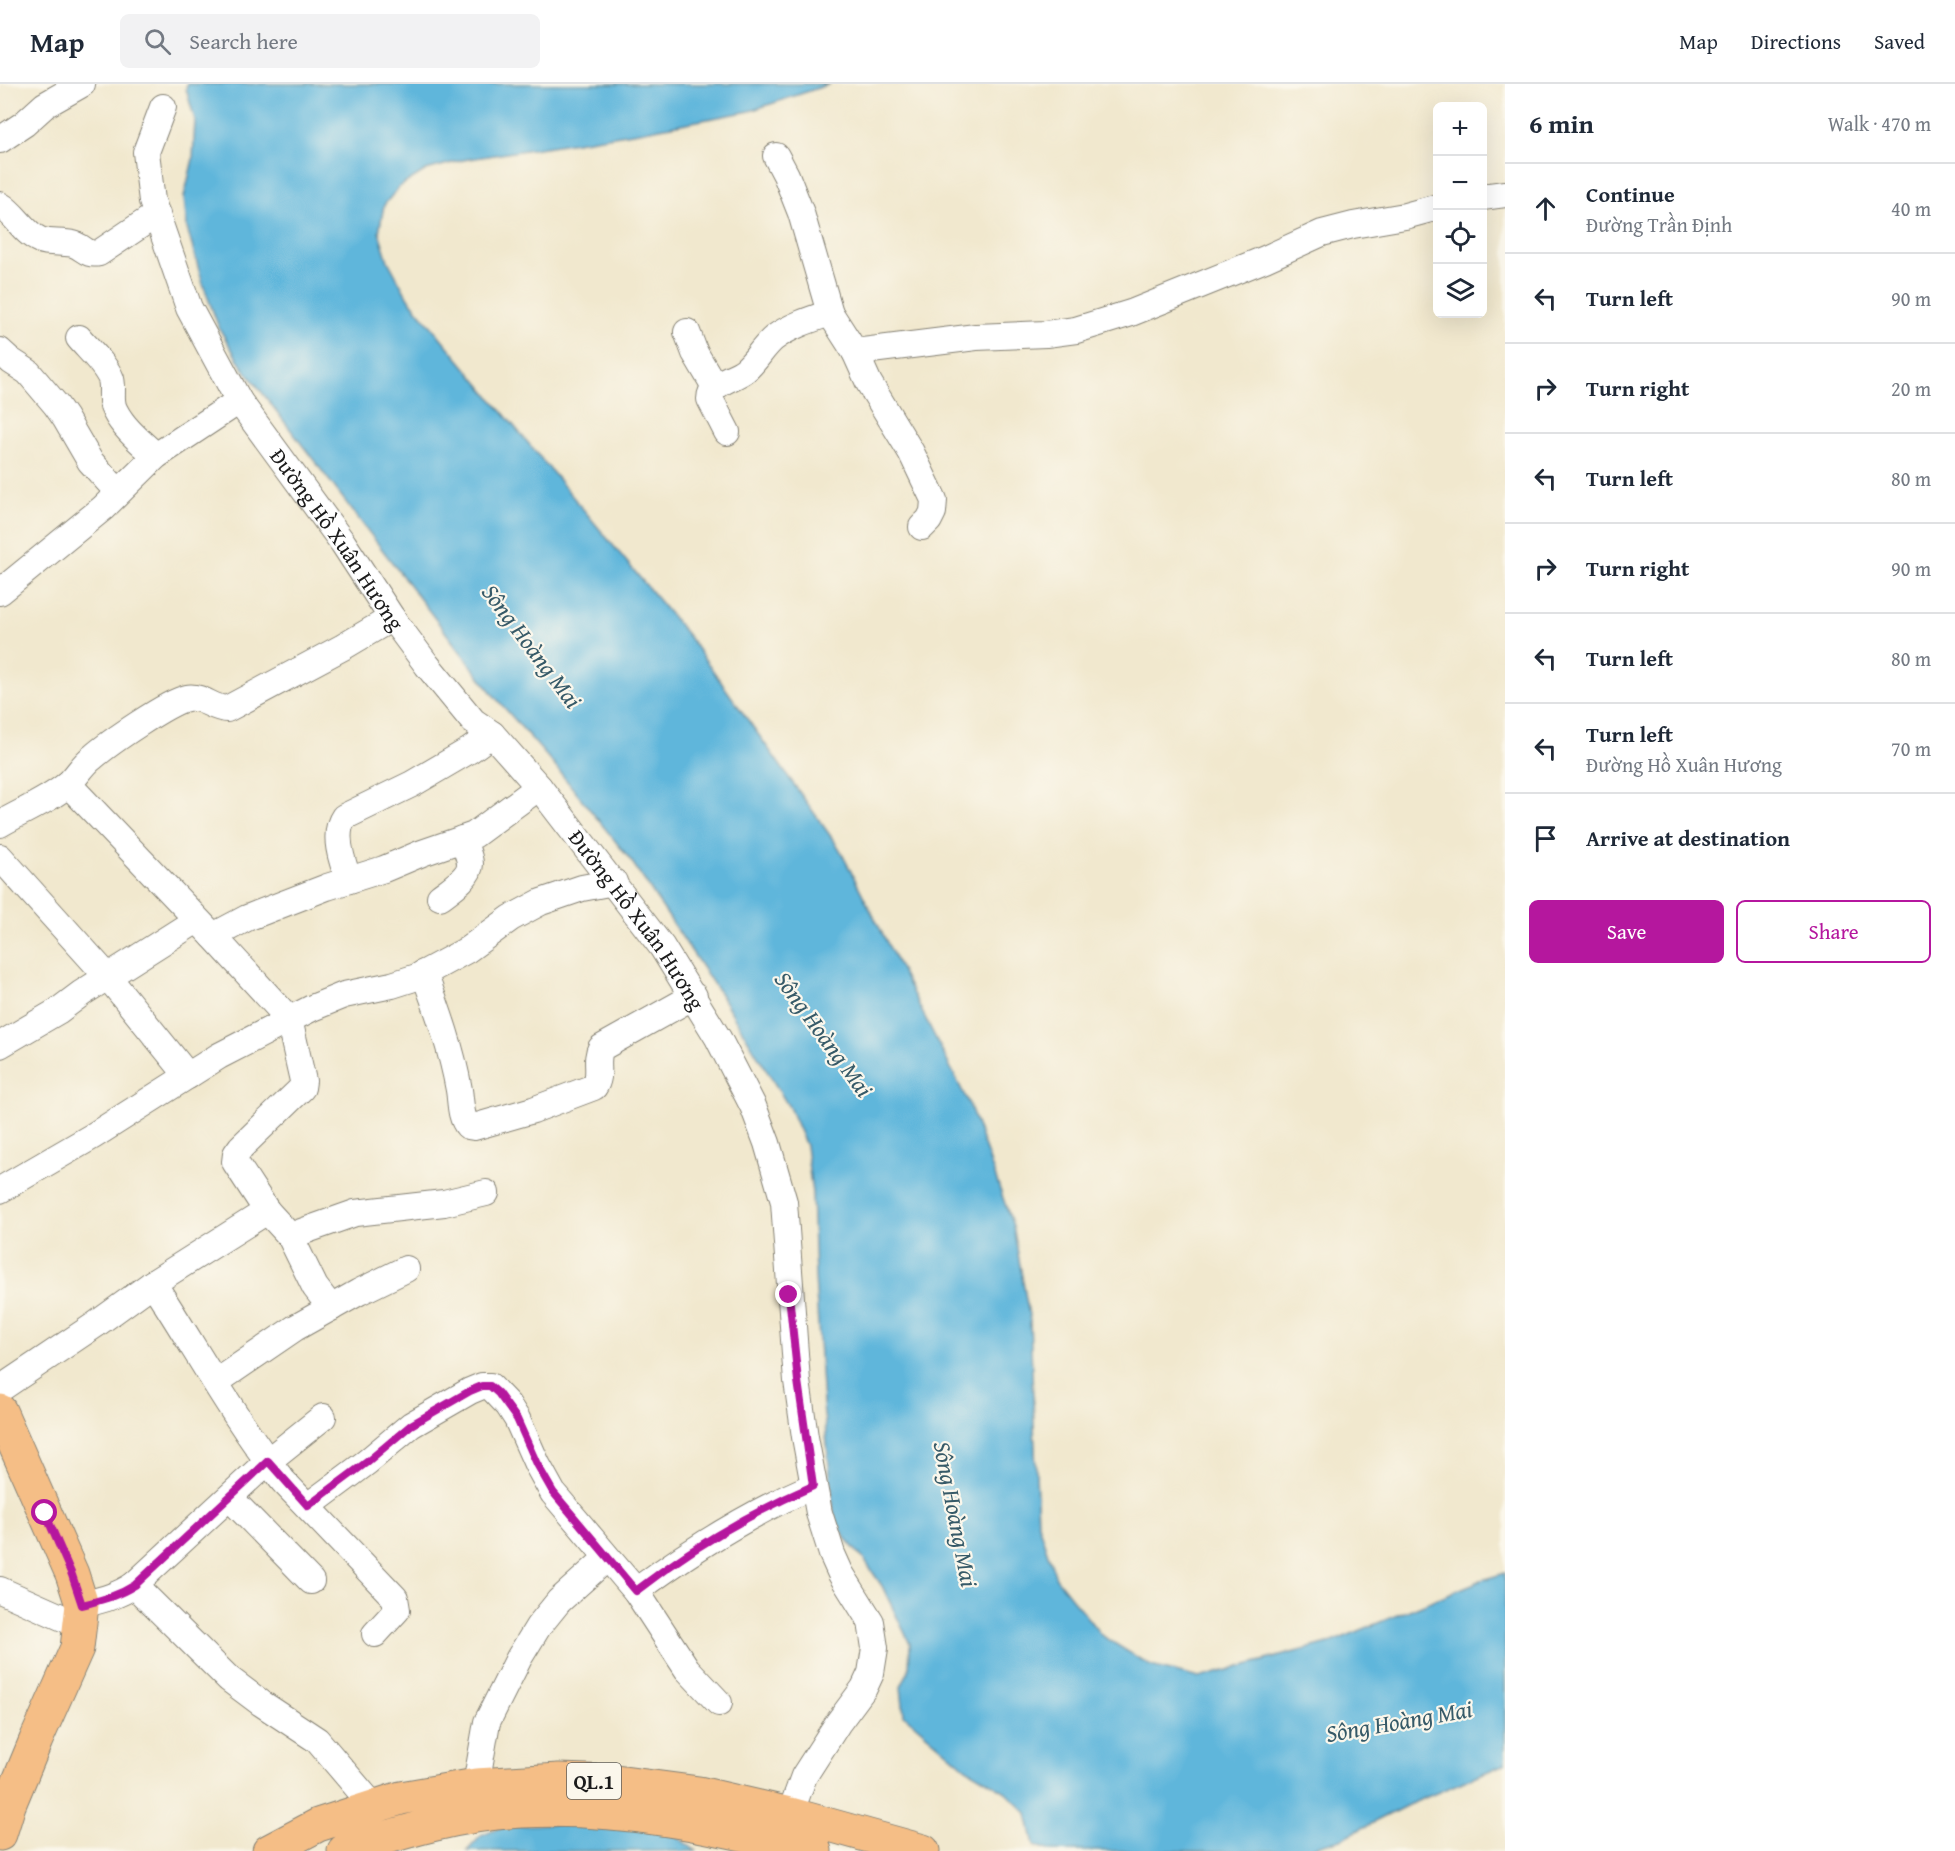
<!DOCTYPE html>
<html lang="en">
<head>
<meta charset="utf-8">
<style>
	:root { --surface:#fff; --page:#f2f2f3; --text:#1f2937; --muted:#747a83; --line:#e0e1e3; --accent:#b5179e }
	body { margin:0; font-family:"Gentium Book Plus",serif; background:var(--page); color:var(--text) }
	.controls { position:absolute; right:18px; top:18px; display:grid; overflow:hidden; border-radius:9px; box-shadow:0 6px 24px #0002 }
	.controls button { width:54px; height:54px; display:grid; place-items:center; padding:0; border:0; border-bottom:2px solid var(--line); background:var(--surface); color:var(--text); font:30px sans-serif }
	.stop { position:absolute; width:18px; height:18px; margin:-14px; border:4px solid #b5179e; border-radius:50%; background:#fff }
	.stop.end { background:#b5179e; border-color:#fff; box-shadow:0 2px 6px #0008 }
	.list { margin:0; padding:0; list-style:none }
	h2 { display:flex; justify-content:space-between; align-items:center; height:78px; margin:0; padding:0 24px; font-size:26px }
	h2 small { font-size:20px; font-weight:400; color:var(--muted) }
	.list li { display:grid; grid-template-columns:39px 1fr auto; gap:18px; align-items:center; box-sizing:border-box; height:90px; padding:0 24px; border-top:2px solid var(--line) }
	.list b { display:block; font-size:22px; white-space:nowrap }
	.list p { margin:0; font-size:20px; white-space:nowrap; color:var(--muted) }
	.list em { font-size:20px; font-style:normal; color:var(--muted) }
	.actions { display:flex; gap:12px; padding:18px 24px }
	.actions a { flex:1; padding:14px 0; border:2px solid var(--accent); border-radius:9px; text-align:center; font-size:21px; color:var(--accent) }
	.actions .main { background:var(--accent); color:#fff }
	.icon { flex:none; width:33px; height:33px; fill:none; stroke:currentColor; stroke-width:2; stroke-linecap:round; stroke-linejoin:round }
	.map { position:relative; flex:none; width:1505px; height:1767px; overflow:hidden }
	header { display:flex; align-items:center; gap:36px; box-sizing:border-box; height:84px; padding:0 30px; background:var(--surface); border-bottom:2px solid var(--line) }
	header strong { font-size:28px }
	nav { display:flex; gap:33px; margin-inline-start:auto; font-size:21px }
	.search { width:420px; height:54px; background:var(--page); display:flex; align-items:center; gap:15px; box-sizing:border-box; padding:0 21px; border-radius:9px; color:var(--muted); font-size:22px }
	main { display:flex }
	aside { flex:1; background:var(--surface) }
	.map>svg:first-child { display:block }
</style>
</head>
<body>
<header>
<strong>Map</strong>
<div class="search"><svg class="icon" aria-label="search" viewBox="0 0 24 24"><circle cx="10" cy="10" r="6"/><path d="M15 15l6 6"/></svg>Search here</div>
<nav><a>Map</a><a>Directions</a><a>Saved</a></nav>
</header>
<main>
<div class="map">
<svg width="1505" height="1767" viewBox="0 0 1505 1767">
	<rect width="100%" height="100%" fill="#fbf7ec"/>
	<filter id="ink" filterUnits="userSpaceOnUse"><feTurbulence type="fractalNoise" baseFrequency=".0167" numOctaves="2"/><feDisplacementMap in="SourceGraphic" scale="12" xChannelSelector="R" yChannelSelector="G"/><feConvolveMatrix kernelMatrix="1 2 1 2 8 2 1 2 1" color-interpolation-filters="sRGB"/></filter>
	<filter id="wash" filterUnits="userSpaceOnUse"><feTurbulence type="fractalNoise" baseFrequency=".008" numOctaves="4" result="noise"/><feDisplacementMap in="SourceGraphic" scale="24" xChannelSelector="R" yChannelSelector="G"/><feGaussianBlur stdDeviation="1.35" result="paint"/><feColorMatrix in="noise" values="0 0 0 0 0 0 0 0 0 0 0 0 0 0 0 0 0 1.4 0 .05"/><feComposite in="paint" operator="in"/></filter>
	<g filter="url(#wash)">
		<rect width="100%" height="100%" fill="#f1e8ce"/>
		<path fill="#5eb6db" stroke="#3d697c" stroke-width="1.5" d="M187,0H830L750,27L639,48L463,76L426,86L399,103L384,121L379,148L388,177L408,214L689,553L839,764L970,1022L1013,1142L1030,1237L1038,1440L1056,1494L1101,1551L1151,1582L1199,1594L1332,1558L1482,1496L1505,1489V1680L1408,1721L1341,1755L1300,1767H1051L1034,1761L1027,1729L1006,1708L966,1684L904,1631L901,1603L909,1586L910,1560L882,1502L865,1477L846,1455L834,1431L823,1320L815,1192L812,1109L806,1062L789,1023L720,910L632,778L550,676L495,613L241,281L219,244L203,200L187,144L184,113L193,75L195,36L186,5Z
			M622,1735L664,1743L696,1767H467L481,1752L501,1743Z"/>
	</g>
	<g filter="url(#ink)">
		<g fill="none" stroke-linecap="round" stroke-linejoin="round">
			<g stroke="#868275" stroke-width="28">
				<g id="minor">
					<path id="s1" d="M163,23L146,68L152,117L189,224L239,317L343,459L392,534L427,581L473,637L492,650L539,703L662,863L718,954L753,1022L767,1059L784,1118L797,1297L805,1353L819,1429L832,1470L841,1490L871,1538L875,1564L871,1589L864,1604L838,1639L804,1692L790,1730"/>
					<path d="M0,56L24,40L45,21L82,0"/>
					<path d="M776,72L786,91L801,129L830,229L855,268L869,299L911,368L934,416L933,428L929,436L922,443"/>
					<path d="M1482,113L1505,110"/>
					<path d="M0,121C15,129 23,149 40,156C50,160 62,157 73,160C84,163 86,172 99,169L157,130"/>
					<path d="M687,248L695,269L715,303"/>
					<path d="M79,254C89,266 105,280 111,295C114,306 109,317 115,327C124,345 142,359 156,372"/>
					<path d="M0,267L11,277L28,288L56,321L65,334L90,377L118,408"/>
					<path d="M855,268L976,253L1046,250L1076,246L1131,229L1265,175L1322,149L1353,141L1405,132L1438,123"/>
					<path d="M727,348L710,315C710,298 734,295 745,286C756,277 763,263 774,254C790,242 812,235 830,229"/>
					<path d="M0,508L103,424L156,372L239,317"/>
					<path d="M68,700L213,852L289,935L303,997L302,1004L241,1063L236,1070L235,1078L267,1127L290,1152L315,1203L331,1224"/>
					<path d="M0,740C22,727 48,717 68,700C77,692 83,680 93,673C109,659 168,618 187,614C201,611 213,625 227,625L343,563L392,534"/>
					<path d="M0,773L108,893L188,992"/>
					<path d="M349,796C342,778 332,750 344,733L412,700L470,666L492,650"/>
					<path d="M440,813C449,806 470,793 470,780C470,772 465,763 462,755"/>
					<path d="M213,852L247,834L327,803L384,785L422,769L474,751L539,703"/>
					<path d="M424,889C438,927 452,966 459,1006C461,1018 460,1033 468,1042L474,1043L533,1026L594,1003C603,991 594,977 601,964L694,912"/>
					<path d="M0,961L58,927L82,909L197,836"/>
					<path d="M0,1106L93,1052L219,972L312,924L344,911L392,901L417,893L467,866L511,834L541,818L582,804L614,798"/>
					<path d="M290,1152L355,1129L444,1119L486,1109"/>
					<path d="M153,1199C196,1265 234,1335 283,1397L395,1514L397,1526L375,1550"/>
					<path d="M216,1298L295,1244L359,1208L406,1185"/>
					<path d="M0,1305L95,1241L153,1199L267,1127"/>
					<path d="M230,1414L311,1497"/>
					<path d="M308,1422L367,1378L411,1341L470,1307L482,1302H490L508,1321L517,1335L537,1380L553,1409L636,1507L687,1585L719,1619"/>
					<path d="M134,1501L229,1595L261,1619L317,1656L374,1723"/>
					<path d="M0,1506L81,1542"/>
					<path d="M636,1507C691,1466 750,1429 813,1402"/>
					<path d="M82,1521C101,1516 118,1512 134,1501L268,1377L323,1333"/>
					<path d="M476,1701L487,1638L519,1574L538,1543L559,1517L607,1474"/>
				</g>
			</g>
			<g stroke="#868275" stroke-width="35">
				<path id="major" d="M0,1327L72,1490L82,1521L77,1564L36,1656L9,1721L0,1750"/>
			</g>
			<g stroke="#868275" stroke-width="35">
				<path id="highway" d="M269,1767L318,1741L401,1714L476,1701L559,1696L616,1698L699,1709L790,1730L923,1767
					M344,1767C401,1748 461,1730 522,1727C621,1722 719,1743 815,1767"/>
			</g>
			<use href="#minor" stroke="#fff" stroke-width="26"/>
			<use href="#major" stroke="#f5be86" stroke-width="33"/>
			<use href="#highway" stroke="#f5be86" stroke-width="33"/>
		</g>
	</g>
	<g fill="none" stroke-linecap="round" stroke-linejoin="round" filter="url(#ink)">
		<path stroke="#b5179e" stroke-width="8" d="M45,1429L72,1491L82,1521C101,1516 118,1512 135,1501L268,1377L308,1422L367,1378L411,1341L470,1307L482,1302H490L498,1309L517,1335L537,1380L553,1408L636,1507C690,1465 750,1429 813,1402L798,1297L789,1211"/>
	</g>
	<g text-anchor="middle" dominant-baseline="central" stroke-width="4.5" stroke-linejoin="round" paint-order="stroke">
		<rect fill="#fbf7ec" stroke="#5f5e5a" stroke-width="1.5" x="567" y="1679" width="54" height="36" rx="4.5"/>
		<g font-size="21" font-weight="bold" fill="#1c1c1c">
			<text x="594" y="1697">QL.1</text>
		</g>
		<g font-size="22" fill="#1c1c1c" stroke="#fbf7ec">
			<text stroke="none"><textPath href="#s1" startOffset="486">Đường Hồ Xuân Hương</textPath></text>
			<text stroke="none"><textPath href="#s1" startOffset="972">Đường Hồ Xuân Hương</textPath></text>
		</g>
		<g font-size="24" font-style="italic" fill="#365a68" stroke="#fbf7ec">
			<text transform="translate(532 562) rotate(53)">Sông Hoàng Mai</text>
			<text transform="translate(824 950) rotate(54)">Sông Hoàng Mai</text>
			<text transform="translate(956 1430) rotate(79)">Sông Hoàng Mai</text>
			<text transform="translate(1399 1637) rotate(-10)">Sông Hoàng Mai</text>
		</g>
	</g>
</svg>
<div class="controls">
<button>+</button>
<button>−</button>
<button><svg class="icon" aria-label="locate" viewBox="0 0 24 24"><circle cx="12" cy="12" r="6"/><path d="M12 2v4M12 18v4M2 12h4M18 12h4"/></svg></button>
<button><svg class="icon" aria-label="layers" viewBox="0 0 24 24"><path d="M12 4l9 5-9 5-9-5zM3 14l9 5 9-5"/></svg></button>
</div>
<div class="stop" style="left:45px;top:1429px"></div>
<div class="stop end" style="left:789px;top:1211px"></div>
</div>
<aside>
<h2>6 min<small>Walk · 470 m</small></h2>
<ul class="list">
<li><svg class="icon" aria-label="ahead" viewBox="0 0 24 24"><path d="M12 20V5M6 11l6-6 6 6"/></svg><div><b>Continue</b><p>Đường Trần Định</p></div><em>40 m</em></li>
<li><svg class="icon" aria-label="left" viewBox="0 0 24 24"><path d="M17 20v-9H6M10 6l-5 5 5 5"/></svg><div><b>Turn left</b></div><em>90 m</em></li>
<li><svg class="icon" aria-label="right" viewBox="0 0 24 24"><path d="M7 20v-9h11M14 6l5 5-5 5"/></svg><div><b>Turn right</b></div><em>20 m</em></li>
<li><svg class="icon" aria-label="left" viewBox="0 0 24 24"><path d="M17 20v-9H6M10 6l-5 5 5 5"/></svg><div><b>Turn left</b></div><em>80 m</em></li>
<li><svg class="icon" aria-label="right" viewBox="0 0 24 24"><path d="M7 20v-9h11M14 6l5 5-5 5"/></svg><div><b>Turn right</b></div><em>90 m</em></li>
<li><svg class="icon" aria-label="left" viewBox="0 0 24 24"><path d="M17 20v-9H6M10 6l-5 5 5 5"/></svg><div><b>Turn left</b></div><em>80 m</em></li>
<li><svg class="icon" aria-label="left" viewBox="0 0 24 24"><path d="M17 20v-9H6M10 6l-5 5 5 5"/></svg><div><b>Turn left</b><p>Đường Hồ Xuân Hương</p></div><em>70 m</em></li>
<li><svg class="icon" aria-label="arrive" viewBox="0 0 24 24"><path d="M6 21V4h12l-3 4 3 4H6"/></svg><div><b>Arrive at destination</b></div></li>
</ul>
<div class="actions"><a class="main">Save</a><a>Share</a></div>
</aside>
</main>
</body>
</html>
